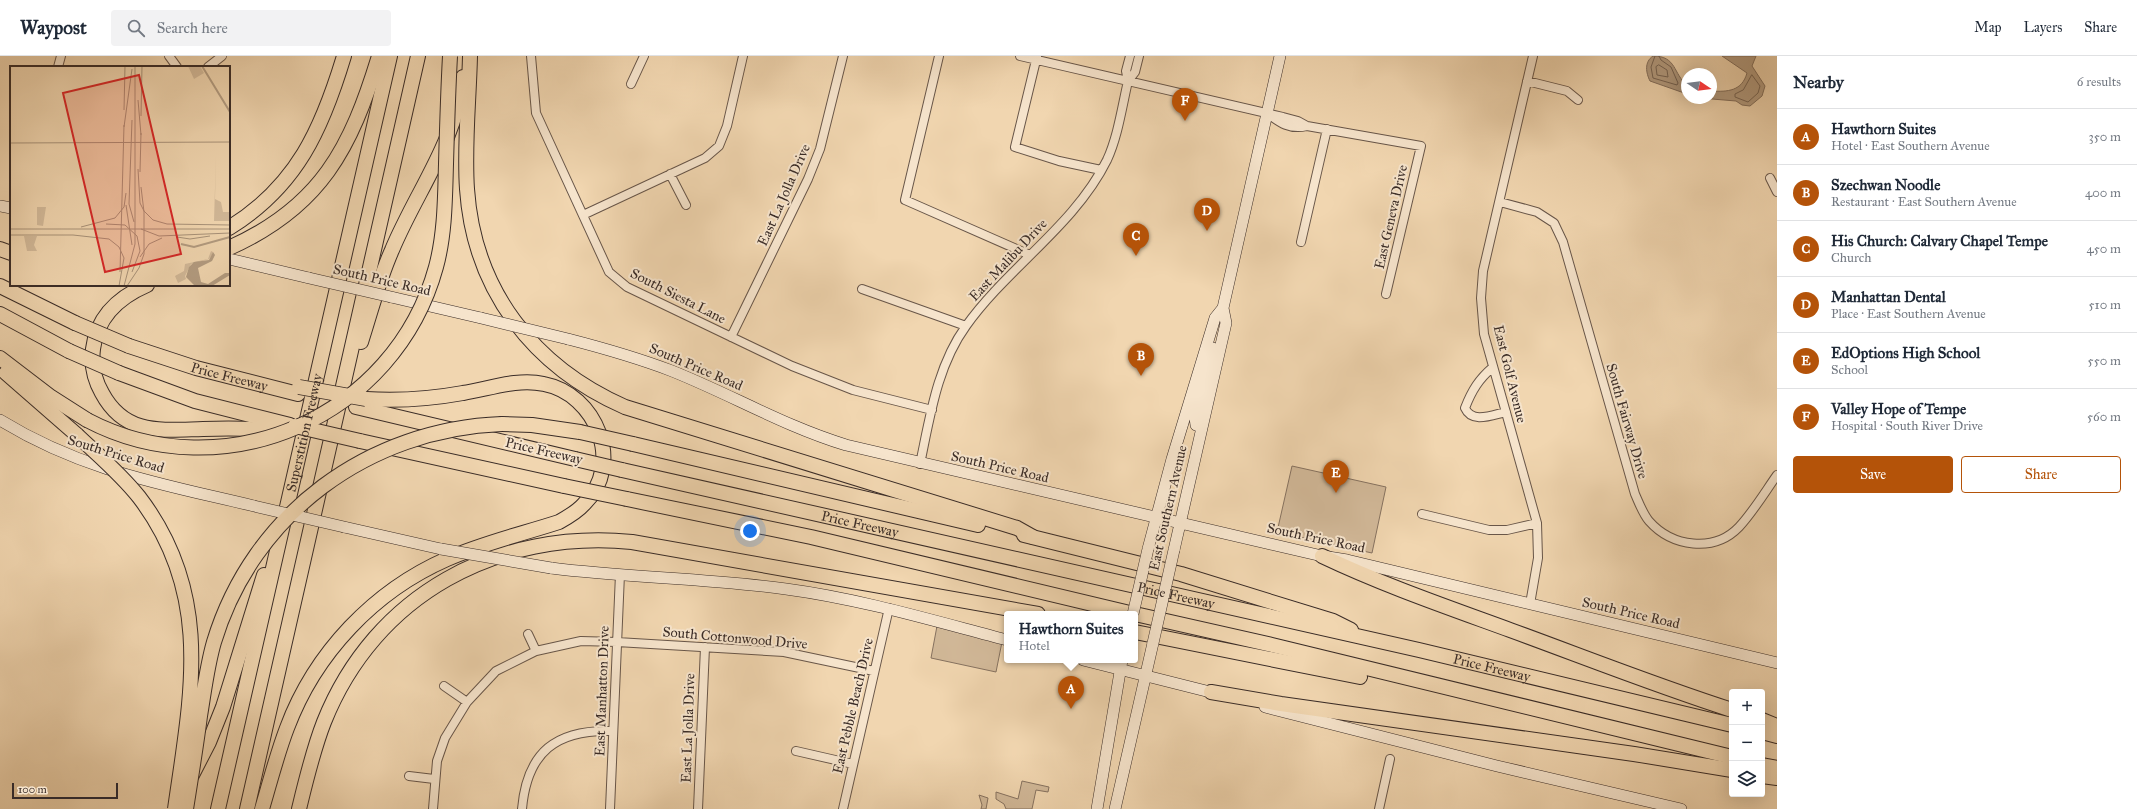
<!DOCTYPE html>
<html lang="en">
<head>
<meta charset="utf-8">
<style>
	:root { --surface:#fff; --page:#f2f2f3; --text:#1f2937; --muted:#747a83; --line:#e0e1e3; --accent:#b45309 }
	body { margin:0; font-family:"IM FELL Great Primer",serif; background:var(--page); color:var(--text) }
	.controls { position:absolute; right:12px; bottom:12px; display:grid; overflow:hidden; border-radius:4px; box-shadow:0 4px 16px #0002 }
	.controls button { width:36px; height:36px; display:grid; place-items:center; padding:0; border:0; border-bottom:1px solid var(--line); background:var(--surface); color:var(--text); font:20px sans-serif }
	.compass { position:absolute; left:1681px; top:12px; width:36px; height:36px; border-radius:50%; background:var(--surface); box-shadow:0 4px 16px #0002; rotate:103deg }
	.scale { position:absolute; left:12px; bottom:10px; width:106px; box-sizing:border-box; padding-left:4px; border:2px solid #3a2c27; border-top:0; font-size:11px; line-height:14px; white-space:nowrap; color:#3a2c27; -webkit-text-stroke:3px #f6e4cc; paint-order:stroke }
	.you { position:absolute; left:750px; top:475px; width:14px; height:14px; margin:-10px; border:3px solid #fff; border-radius:50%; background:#1a73e8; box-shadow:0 0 0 6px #1a73e833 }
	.badge { display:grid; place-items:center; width:26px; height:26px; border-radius:50%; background:var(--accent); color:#fff; font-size:13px; font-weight:700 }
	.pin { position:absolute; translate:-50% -33px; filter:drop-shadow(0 1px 2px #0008) }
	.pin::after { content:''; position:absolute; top:21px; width:14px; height:12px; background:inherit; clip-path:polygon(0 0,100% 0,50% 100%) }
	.popup { position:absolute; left:1004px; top:555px; width:134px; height:52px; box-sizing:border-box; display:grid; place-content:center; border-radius:4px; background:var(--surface); filter:drop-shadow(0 1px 3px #0005); font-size:13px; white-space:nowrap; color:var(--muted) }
	.popup b { font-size:15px; color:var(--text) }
	.popup::after { content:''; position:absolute; left:50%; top:100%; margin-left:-8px; border:8px solid transparent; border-top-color:var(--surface) }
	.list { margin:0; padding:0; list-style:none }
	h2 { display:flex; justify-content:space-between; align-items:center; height:52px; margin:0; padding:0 16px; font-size:17px }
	h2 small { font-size:13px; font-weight:400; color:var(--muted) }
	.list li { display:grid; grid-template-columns:26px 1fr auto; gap:12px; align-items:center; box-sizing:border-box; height:56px; padding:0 16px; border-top:1px solid var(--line) }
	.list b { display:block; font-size:15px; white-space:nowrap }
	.list p { margin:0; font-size:13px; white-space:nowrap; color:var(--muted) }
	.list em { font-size:13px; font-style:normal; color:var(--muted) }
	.actions { display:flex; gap:8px; padding:12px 16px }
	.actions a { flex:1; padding:9px 0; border:1px solid var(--accent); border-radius:4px; text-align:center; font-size:14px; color:var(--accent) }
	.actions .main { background:var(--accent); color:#fff }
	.icon { flex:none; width:22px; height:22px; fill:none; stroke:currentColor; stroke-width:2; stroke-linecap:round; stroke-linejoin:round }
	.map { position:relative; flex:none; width:1777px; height:753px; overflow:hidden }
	header { display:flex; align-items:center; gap:24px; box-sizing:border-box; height:56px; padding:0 20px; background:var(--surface); border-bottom:1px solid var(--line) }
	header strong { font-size:19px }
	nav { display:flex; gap:22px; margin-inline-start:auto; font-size:14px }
	.search { width:280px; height:36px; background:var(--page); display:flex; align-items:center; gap:10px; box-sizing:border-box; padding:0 14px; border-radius:4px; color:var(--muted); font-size:15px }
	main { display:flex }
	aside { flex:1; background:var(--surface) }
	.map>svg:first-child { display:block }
</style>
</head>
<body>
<header>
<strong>Waypost</strong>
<div class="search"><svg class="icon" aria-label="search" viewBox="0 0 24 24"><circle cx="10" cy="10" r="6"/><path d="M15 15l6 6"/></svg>Search here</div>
<nav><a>Map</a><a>Layers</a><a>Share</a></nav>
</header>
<main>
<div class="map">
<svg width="1777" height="753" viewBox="0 0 1777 753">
	<rect width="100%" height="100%" fill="#f1d6b0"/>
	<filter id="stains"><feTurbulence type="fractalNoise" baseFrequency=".005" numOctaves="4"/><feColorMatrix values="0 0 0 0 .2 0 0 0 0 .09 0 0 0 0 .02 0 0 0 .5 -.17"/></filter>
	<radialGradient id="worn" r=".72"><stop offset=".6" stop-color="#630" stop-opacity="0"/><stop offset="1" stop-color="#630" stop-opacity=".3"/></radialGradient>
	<path fill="#d2b999" stroke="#867260" d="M1292,410L1386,431L1372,497L1277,476Z
		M937,570L1002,586L996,616L931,602Z
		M1022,725L1049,731L1048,736L1036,734L1032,753H1006L1004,748L996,743V736L1018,743Z
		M979,739L988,742L986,753H981L982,749Z"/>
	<path fill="#b39c81" stroke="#836f5d" d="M1653,0C1677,0 1673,18 1687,29V38L1650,25C1646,17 1644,6 1653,0Z
		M1722,0H1756L1752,10L1765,30L1762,40L1750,50L1742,49L1736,45L1700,42H1711V35C1728,36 1742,35 1747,17Z"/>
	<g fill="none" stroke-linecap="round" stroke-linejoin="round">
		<path stroke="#766454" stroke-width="1" d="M1655,0L1651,11L1653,22L1677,29L1678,27L1671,11L1661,4L1659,0
			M1659,9L1667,14L1668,21L1657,19L1656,11Z
			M1752,19L1760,30L1758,37L1748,46L1735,41V38L1743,34Z"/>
		<g stroke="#685649" stroke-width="10">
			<path id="minor" d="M169,0L177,11
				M531,0L536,57L609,216L627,231L792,310L853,334L932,354
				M939,0L905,144L1030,199
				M1020,0L1283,61L1298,65L1307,70
				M1037,0L1015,91L1059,105L1101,114
				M58,11L61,0
				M208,11L222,0
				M1128,25L1135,16L1139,0
				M1527,25L1567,35L1578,44
				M631,28L644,0
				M1267,57C1280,67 1290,74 1307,70L1421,90L1386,238
				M670,118L686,149
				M1770,122L1777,136
				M1500,146L1537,156L1554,167L1563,186L1635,438C1639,447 1643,458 1649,465C1672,491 1714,497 1739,471C1753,456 1765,436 1777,419
				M583,159L705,102L719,90L727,70L743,0
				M1301,186L1327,73
				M862,233L966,270
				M731,281L808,123L820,93L843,0
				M1493,311C1479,323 1472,334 1465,352C1472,368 1492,359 1506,356
				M920,408C930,361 937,310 966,270C1007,212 1075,169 1107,104C1118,80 1122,51 1128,25L1126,15L1130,0
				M1422,458L1489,474H1507L1537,467
				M1530,548L1538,502L1537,467L1484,278L1481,242L1483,215L1533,0
				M528,578L536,595
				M444,630L467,646
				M796,695L853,708
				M409,720L434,723
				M433,753L437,705L445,682L467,646L496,615L536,595L581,585L617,586L784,596L874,615
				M522,753C527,696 556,673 613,675
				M610,753L620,518
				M698,753L705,591
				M843,753L889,552
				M1379,753L1390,703"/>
		</g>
		<g stroke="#3a2c27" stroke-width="12">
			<path id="secondary" d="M0,150L11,152
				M229,203L309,222
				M391,241L481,262
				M568,283C603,292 638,302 672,315C732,339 784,370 846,389L1322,500L1347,504L1777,607
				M0,364C83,415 162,428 254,450
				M1202,371L1196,369L1195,361L1213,292
				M344,471L441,493
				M1148,493L1172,403L1215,262L1223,252
				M1174,494L1226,267L1223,252L1280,0
				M551,512C629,522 708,522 786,533C861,543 934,565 1007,584
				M1083,604L1218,638
				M1265,651L1497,710L1681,753
				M1097,753L1122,604
				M1115,753L1153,587"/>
		</g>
		<g stroke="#3a2c27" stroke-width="16">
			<g id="motorway">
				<path d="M470,0C469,44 464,89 467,133C474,235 534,311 625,351L1017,472L1033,481"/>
				<path d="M229,172C297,130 322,73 344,0"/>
				<path d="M229,192C321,151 351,92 379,0"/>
				<path d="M0,193L11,197"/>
				<path d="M147,229C119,241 97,261 93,293C91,309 94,323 102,337C125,380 162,374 203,373C229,372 257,372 282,376"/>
				<path d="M0,230L75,267"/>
				<path d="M0,258L69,295"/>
				<path d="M361,286C371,255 379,223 392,194C417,134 455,88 463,21"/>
				<path id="s1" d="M129,290L196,312L298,338"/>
				<path d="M0,302L51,341L87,364"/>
				<path d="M6,317L77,379"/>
				<path d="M119,317L195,345L290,369"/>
				<path d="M356,351L575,403"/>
				<path d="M502,368L532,369L580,376"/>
				<path d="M360,385L564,430"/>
				<path d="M633,388L978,469"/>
				<path id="s2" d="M622,414L1419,594L1732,669"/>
				<path d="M627,443L811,481L1134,558"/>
				<path d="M1024,479L1181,518L1333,565L1351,574"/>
				<path d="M1322,500C1383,529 1447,551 1510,574C1584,601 1657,630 1732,654"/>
				<path d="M1135,558L1272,589L1732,701"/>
				<path d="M1135,576L1360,621"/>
				<path d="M1211,636L1281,648L1634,698L1732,714"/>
				<path d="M1762,664L1777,670"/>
				<path d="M1762,676L1777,680"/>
				<path d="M1762,709L1777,712"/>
				<path d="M192,719L209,686L223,651L264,519"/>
				<path d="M1762,720L1777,722"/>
				<path id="s3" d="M218,753L390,0"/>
				<path d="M247,753L418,0"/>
				<path d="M262,753C270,726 277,698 287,672C315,597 374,535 447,503C483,487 522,478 559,466C568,461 577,456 584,448C625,408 596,338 544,328C517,322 489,333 463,337C430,343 399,345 366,343"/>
				<path d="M299,753C306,724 313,694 324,666C375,538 498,473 632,486L1038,558"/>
			</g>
		</g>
		<use href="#minor" stroke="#f6e4cc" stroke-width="8"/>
		<use href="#secondary" stroke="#f6e4cc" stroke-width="11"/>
		<use href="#motorway" stroke="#f1d6b0" stroke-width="14"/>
		<g stroke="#3a2c27" stroke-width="12" stroke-linecap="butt">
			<path id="secondary-bridge" d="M309,222L391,241
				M481,262L568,283
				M254,450L344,471
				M441,493L551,512
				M1133,558L1148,493
				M1153,587L1174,494"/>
		</g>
		<g stroke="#3a2c27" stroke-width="16" stroke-linecap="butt">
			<path id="motorway-bridge" d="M75,267L129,290
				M69,295L119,317
				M299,331L366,343
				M87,364C224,436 395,361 436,211C445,178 445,142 446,108C447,72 448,36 450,0
				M295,370L360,385
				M580,376L633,388
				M77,379C98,399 121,418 139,441C214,539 191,640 175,753
				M575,403L622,414
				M564,430L627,443
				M186,753C191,722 196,691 200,660C204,636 207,610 214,586C253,457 369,373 502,368"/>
		</g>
		<use href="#secondary-bridge" stroke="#f6e4cc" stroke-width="11"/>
		<use href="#motorway-bridge" stroke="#f1d6b0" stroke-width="14"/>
	</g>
	<g text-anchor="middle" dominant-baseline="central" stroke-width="4" stroke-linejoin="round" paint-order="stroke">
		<g font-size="14" fill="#3a2c27" stroke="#f6e4cc">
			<text transform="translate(784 139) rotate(-66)">East La Jolla Drive</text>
			<text transform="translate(1391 161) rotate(-77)">East Geneva Drive</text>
			<text transform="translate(1008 204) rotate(-47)">East Malibu Drive</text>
			<text transform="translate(382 224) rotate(13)">South Price Road</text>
			<text transform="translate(678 240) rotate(27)">South Siesta Lane</text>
			<text transform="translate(696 311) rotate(23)">South Price Road</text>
			<text transform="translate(1510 318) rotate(76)">East Golf Avenue</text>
			<text stroke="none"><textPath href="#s1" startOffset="105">Price Freeway</textPath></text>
			<text transform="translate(1627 365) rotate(74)">South Fairway Drive</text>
			<text stroke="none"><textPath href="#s3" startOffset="386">Superstition Freeway</textPath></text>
			<text transform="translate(544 395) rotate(13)">Price Freeway</text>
			<text transform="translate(116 398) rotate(17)">South Price Road</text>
			<text transform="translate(1000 411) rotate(13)">South Price Road</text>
			<text transform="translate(1168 452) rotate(-77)">East Southern Avenue</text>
			<text stroke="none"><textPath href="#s2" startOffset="244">Price Freeway</textPath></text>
			<text transform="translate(1316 482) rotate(12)">South Price Road</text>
			<text stroke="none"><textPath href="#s2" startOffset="568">Price Freeway</textPath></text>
			<text transform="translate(1631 557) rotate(13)">South Price Road</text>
			<text transform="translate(735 582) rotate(5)">South Cottonwood Drive</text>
			<text stroke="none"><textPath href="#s2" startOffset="892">Price Freeway</textPath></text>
			<text transform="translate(602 635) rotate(-88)">East Manhatton Drive</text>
			<text transform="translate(853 650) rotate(-77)">East Pebble Beach Drive</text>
			<text transform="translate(688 672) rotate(-88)">East La Jolla Drive</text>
		</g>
	</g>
	<g transform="translate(10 10)">
		<rect width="220" height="220" fill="#f1d6b0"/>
		<path d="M178,0H190L194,7L184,13ZM206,89L205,133L211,136L213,146H220V155H204ZM27,141H36L33,160L27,159ZM14,170H27L24,179L27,185H17ZM201,185L203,186L202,189L199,193L181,198L175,210L176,213L168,217L165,210L174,205L175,198L198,193Z" fill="#d2b999"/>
		<path d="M203,186L205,189L202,195L188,202L191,216L198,218L215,207H220V209L202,220H185L176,211L179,201L184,196L199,194Z" fill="#b39c81"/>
		<path fill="none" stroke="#b39c81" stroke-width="2" d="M192,0L220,46M171,178L184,181L220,171"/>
		<path fill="none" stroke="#a89279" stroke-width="1" d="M128,34L131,69M114,44L115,0M131,50L132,0M122,54L119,138L124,156M114,61L122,3M0,77L220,76M128,103L130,137L134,145L143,154L157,158L220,159M130,106L131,67M116,139L122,179M96,158L115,159L127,170L130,185L122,206M71,161L105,152L114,141L116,127M0,163H220M131,163L149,170L220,167M0,169H63L99,173L109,181L114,192L109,220M167,171L180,173L200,170M130,191L139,178L152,172M110,206L114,59M114,220L125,178V0M117,220L129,202L134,188V146L131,121"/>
		<path fill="#d62828" fill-opacity="0.15" stroke="#d62828" stroke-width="2" d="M129,9L171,188L95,206L53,27Z"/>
		<rect width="220" height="220" fill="none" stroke="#3a2c27" stroke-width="2"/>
	</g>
	<rect width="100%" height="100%" filter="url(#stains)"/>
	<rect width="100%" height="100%" fill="url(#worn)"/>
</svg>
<div class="controls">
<button>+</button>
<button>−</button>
<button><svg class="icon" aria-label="layers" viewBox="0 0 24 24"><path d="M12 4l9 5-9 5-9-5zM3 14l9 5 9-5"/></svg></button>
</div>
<svg class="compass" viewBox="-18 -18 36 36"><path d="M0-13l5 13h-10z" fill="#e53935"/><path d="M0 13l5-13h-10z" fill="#747a83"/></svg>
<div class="scale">100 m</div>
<div class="you"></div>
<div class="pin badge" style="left:1071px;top:653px">A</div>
<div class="popup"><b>Hawthorn Suites</b>Hotel</div>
<div class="pin badge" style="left:1141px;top:320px">B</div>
<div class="pin badge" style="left:1136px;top:200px">C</div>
<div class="pin badge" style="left:1207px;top:175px">D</div>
<div class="pin badge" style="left:1336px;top:437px">E</div>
<div class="pin badge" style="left:1185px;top:65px">F</div>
</div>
<aside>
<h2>Nearby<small>6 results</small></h2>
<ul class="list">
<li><span class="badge">A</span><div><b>Hawthorn Suites</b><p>Hotel · East Southern Avenue</p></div><em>350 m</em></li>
<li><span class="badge">B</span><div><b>Szechwan Noodle</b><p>Restaurant · East Southern Avenue</p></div><em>400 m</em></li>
<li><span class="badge">C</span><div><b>His Church: Calvary Chapel Tempe</b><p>Church</p></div><em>450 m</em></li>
<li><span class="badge">D</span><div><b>Manhattan Dental</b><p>Place · East Southern Avenue</p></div><em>510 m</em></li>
<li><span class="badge">E</span><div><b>EdOptions High School</b><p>School</p></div><em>550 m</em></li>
<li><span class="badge">F</span><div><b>Valley Hope of Tempe</b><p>Hospital · South River Drive</p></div><em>560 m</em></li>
</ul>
<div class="actions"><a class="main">Save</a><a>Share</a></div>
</aside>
</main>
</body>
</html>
